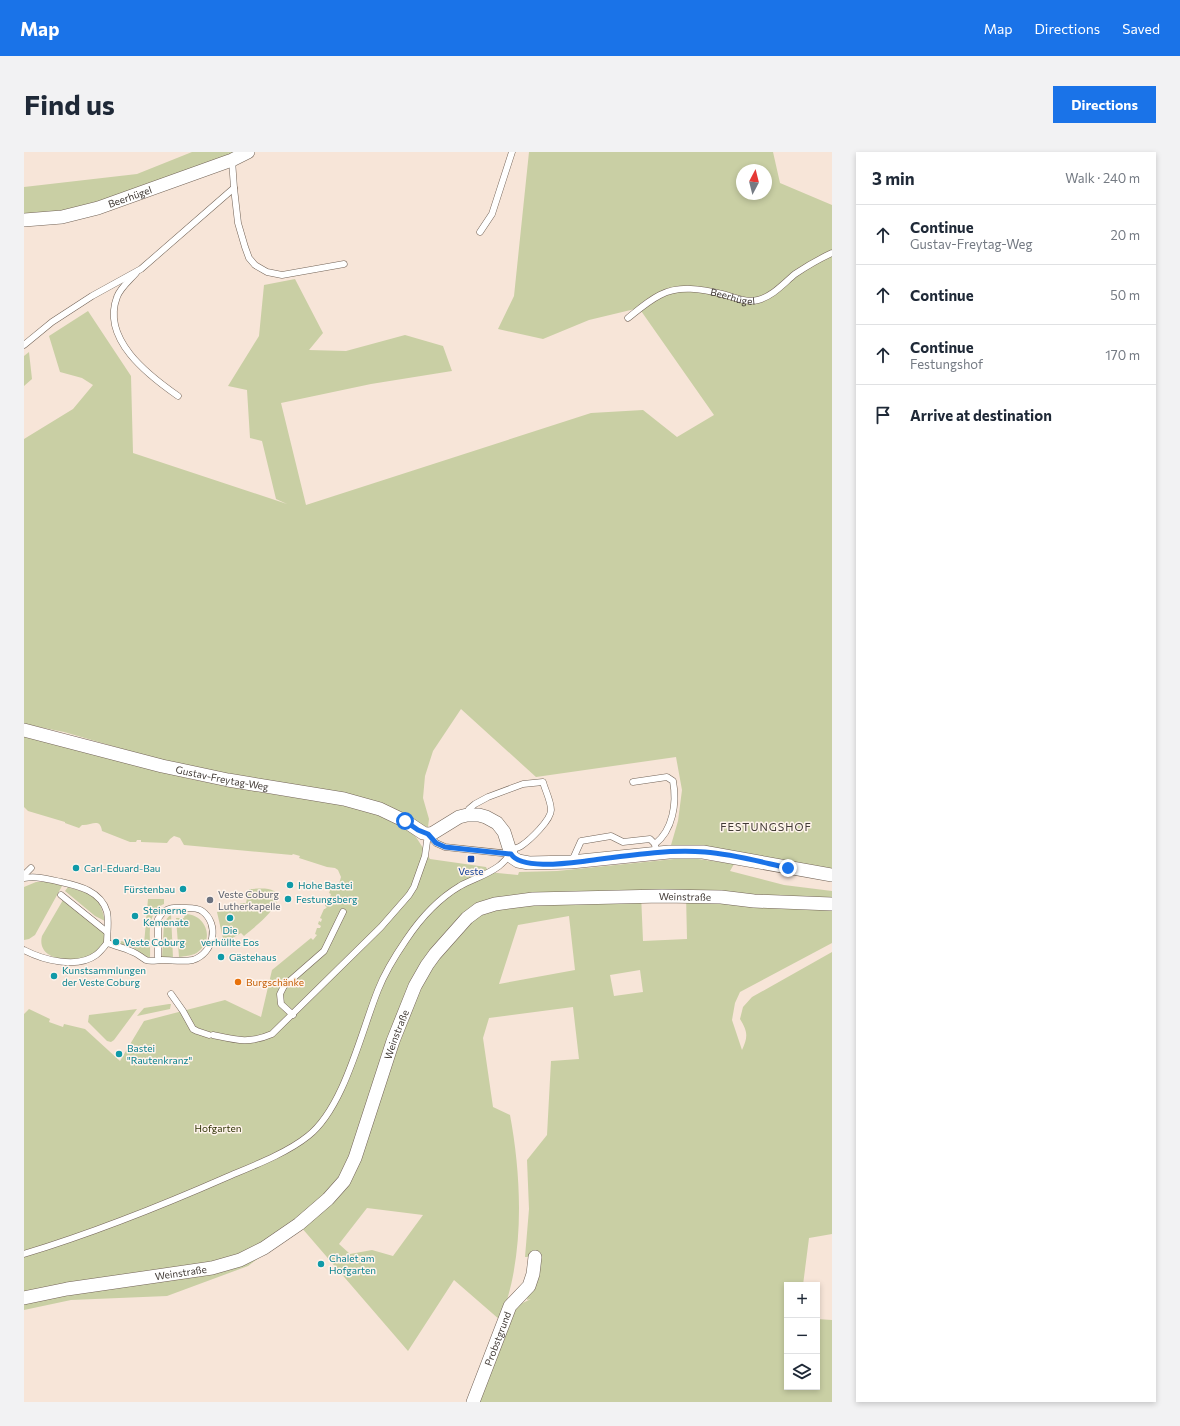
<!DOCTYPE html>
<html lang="en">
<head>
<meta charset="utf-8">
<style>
	:root { --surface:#fff; --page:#f2f2f3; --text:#1f2937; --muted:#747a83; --line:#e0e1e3; --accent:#1a73e8 }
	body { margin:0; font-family:Commissioner,sans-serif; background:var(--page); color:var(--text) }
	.controls { position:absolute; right:12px; bottom:12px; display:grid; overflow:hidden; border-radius:0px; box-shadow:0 2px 6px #0003 }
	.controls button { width:36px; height:36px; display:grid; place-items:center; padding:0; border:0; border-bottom:1px solid var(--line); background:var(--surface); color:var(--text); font:20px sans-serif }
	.compass { position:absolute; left:712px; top:12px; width:36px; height:36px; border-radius:50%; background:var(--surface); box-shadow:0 2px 6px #0003; rotate:7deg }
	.stop { position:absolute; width:12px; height:12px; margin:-9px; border:3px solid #1a73e8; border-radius:50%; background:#fff }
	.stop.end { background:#1a73e8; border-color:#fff; box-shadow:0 1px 4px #0008 }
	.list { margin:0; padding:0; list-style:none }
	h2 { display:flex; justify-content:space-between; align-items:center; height:52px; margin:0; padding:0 16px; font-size:17px }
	h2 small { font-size:13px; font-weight:400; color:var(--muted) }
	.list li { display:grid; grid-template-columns:26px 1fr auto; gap:12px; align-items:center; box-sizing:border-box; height:60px; padding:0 16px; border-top:1px solid var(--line) }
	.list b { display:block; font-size:15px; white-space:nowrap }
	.list p { margin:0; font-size:13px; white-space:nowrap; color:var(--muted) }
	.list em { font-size:13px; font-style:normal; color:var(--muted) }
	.icon { flex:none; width:22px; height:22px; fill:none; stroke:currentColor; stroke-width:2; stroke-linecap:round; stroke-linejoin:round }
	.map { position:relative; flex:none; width:808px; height:1250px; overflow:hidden; border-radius:0px }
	header { display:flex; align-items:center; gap:24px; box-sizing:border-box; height:56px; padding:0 20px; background:var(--accent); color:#fff }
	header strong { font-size:19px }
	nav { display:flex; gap:22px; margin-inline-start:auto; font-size:14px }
	.intro { display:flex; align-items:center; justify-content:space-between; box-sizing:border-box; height:96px; padding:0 24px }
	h1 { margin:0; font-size:28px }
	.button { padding:10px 18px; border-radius:0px; background:var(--accent); color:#fff; font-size:14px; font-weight:700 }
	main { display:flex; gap:24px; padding:0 24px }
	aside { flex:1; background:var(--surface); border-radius:0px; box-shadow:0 2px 6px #0003 }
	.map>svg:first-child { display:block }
</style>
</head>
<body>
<header>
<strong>Map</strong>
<nav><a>Map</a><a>Directions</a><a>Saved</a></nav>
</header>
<div class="intro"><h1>Find us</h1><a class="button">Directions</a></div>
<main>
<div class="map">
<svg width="808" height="1250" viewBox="0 0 808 1250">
	<rect width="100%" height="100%" fill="#f7e5d8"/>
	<path fill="#c9cfa4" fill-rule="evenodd" d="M168,0H211L122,33L48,58L0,62V35L113,22Z
		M505,0H749L756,31L808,53V723L645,700L654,669L658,638L652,605L512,625L437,557L409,599L401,624L399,646L405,667L404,675L246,633L147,611L40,580L0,572V287L49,257L69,233L58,226L36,220L25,184L64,159L107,224L109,301L263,352L252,347L238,289L226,286L223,238L204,234L235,184L240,133L271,127L299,181L285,198L322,199L381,183L419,194L428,219L347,232L257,251L282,353L567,261L619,258L653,285L690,263L615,156L565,168L519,187L474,177L490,144ZM718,18H742V42H718Z
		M5,200L8,227L0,234V204Z
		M0,583L166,627L242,641L315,652L356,663L382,676L392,685L406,707L462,715L464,720L494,723L495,720L533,719L650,707H674L710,712L706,719L760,733L808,739V791L716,840L711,851L708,868L718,898C724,885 724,880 716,867L719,855L728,845L808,800V1082L785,1086L779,1133H763V1235H793V1167L808,1168V1250H450L488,1156L507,1147L503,1148L511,1105H501L505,1057L503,1008L523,983L527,909L555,907L549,855L465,866L459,886L469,955L486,963C498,1027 501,1107 476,1168L430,1128L384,1199L277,1075L224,1114L143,1144L47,1148L0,1158V862L5,857L26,867L25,870L39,875L40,872L61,877L96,909L120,869L201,848L237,865L248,818L287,786L289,788L293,783L291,782L293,776H296L297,774L294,772L295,769L297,770L298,767L296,766L300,757H301L303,755L301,754L305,745H306L307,742L305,741L307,736L315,732L317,725L314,718L311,716L303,715L275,706L276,704L269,702L268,703L160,693L156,686L150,684L146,687L143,691L117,690V688H113L112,690H106L78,679C76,665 67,674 58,673L55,676L41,671V670L4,659L0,655ZM617,742H662L663,787L619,789ZM545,764L551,818L475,832L494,773ZM616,818L619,840L590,844L586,823ZM343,1056L399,1063L369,1104L348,1098L326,1102L315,1092Z
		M12,730H26L38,734L11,783L5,787L0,788V735Z
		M44,735C69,743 75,742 81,769L71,764L41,739Z
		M225,737C232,737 243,735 250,739C265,750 227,778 220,784L217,781L200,791L193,760L202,758L210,759L217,751H222Z
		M124,747H140V752C121,760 127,788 126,805H123L108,795L95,793L96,789L120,792Z
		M39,748L80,781L83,785V791C77,796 69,804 62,806C46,811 12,808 18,784Z
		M147,762L149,806H138L140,770Z
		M161,762C181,762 191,786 175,799C170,804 161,804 155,805L152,766H160Z
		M145,852H147L146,857L113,864L120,856Z
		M113,857L90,888L87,890L83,889L64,870L65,863Z"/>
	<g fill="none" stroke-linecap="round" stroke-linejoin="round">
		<g stroke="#736458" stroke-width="7">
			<g id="lane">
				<path d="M210,36L214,71L221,95L225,106L231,113L243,120L258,123L320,112"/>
				<path d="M456,80L468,62L488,0"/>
				<path d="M112,121C106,128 96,136 93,145C77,187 124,223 154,244"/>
				<path id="s1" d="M604,166C614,158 624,149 636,143C655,133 678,137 698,142C710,145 722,151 734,148C749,144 759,132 771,122C783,114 795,107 808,101"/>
				<path d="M0,193L28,170L68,144L117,117L210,36L208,8"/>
				<path d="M609,630L643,625L649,629C653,651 649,678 631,692"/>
				<path d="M443,663L445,657L451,652L464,645L499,632L519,630C521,638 527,649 527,658C527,668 506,688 497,694C494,696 489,697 485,698"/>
				<path d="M404,682L412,691L421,695L487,702"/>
				<path d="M548,709L557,689L587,684L599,690L626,687L631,692L632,701"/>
				<path d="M0,723L7,716"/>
				<path d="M0,726C13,724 24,727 37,730C55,734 77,739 83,760C85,770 83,782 83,791C80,795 76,800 72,803C53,817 19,808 0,798"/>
				<path d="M37,743L83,780"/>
				<path d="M83,791C92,794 101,796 109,800C114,802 118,806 122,808C127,810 133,808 138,808C148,808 159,810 169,808C190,801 196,772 178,759C173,755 163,756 157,756C146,755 140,757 134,767V805"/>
				<path d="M147,842L159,859L169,877L173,879L185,883"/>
				<path d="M269,863L257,852L256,842L260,834L300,799L319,760"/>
				<path d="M189,883C212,888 225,892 248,882L357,775L385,743L390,735L401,704L404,682"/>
				<path d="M0,1102C69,1081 137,1054 203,1025C229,1014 263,1001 284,984C320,956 337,880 354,838C361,820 371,804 382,788C396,767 414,747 436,734C449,727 463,723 475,714C479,711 483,706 487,702"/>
			</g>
		</g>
		<g stroke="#736458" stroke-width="14">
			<g id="street">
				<path id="s2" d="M0,68L38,65L74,56L208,8L224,0"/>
				<path id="s3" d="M0,578L138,614L204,628L320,647L356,657L381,669L399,681L404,682L409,681L435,665L443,663H455L462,665L473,671L480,680L488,705L494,709L505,711L547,710L645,700H679L808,723"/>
				<path id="s4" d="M0,1146L43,1137L188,1116L216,1108L240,1096L275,1072L304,1047L320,1029L331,1006L369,889L391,834L403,813L411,802L443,766L455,757L471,752L509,747L638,744L697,745L730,749L808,752"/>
				<path id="s5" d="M449,1250L486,1154L505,1134L509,1122L511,1105"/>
			</g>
		</g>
		<use href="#lane" stroke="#fff" stroke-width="6"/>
		<use href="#street" stroke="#fff" stroke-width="13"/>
	</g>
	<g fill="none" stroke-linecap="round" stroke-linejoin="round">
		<path stroke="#1a73e8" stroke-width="5" d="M381,669L394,678L404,682L412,691L421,695L487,702C497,718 545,711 562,709C601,704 641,697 681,700C709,702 737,710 764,716"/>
	</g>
	<rect fill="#1a4fb4" stroke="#fff4ec" stroke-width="1.5" x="443" y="703" width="8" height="8" rx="2"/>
	<g fill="#0f9aa8" stroke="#fff4ec" stroke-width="1.5">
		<circle cx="52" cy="716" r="4"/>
		<circle cx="266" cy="733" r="4"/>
		<circle cx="159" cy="737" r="4"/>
		<circle cx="264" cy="747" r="4"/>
		<circle cx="111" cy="764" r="4"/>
		<circle cx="206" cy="766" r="4"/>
		<circle cx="92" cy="790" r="4"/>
		<circle cx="197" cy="805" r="4"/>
		<circle cx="30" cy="824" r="4"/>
		<circle cx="95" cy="902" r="4"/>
		<circle cx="297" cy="1112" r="4"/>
	</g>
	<circle fill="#6b7280" stroke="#fff4ec" stroke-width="1.5" cx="186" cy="748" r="4"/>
	<circle fill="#e8710a" stroke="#fff4ec" stroke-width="1.5" cx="214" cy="830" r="4"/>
	<g text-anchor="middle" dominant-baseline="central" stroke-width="3" stroke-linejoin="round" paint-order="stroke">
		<g font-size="10" fill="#413a35" stroke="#fff4ec">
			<text stroke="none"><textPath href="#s2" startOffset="109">Beerhügel</textPath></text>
			<text stroke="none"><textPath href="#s1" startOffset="114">Beerhügel</textPath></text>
			<text stroke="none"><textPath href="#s3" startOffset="204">Gustav-Freytag-Weg</textPath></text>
			<text stroke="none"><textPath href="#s4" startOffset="867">Weinstraße</textPath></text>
			<text stroke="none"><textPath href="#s4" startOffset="507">Weinstraße</textPath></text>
			<text stroke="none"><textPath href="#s4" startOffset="159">Weinstraße</textPath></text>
			<text stroke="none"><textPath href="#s5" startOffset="68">Probstgrund</textPath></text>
		</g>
		<g font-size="10" fill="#0d838f" stroke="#fff4ec" text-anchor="start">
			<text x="60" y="716">Carl-Eduard-Bau</text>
			<text x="274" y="733">Hohe Bastei</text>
			<text x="151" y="737" text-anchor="end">Fürstenbau</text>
			<text x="272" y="747">Festungsberg</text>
			<text x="119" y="758">Steinerne<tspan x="119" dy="12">Kemenate</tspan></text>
			<text x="206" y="778" text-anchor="middle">Die<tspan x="206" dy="12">verhüllte Eos</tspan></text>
			<text x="100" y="790">Veste Coburg</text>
			<text x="205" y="805">Gästehaus</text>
			<text x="38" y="818">Kunstsammlungen<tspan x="38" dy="12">der Veste Coburg</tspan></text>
			<text x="103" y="896">Bastei<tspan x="103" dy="12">"Rautenkranz"</tspan></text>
			<text x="305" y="1106">Chalet am<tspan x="305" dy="12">Hofgarten</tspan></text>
		</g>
		<g font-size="10" fill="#164399" stroke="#fff4ec">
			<text x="447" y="719">Veste</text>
		</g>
		<g font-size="10" fill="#5b616d" stroke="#fff4ec" text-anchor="start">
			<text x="194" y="742">Veste Coburg<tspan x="194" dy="12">Lutherkapelle</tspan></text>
		</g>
		<g font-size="10" fill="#c56008" stroke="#fff4ec" text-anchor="start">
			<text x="222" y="830">Burgschänke</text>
		</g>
		<g font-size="10" fill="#313407" stroke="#fff4ec">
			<text x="194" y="976">Hofgarten</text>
		</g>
		<g font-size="11" letter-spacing="1" fill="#413a35" stroke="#fff4ec">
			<text x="742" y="674">FESTUNGSHOF</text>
		</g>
	</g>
</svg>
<div class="controls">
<button>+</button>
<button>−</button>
<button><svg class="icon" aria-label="layers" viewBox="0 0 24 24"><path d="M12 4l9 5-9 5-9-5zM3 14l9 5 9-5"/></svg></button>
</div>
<svg class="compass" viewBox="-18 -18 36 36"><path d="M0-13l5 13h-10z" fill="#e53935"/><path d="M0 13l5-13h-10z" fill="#747a83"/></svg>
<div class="stop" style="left:381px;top:669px"></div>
<div class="stop end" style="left:764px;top:716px"></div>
</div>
<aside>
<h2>3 min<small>Walk · 240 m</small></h2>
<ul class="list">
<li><svg class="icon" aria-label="ahead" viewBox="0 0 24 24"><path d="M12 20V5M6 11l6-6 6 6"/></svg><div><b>Continue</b><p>Gustav-Freytag-Weg</p></div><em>20 m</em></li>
<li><svg class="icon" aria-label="ahead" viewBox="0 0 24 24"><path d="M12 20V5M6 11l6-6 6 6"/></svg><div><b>Continue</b></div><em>50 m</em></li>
<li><svg class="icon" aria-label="ahead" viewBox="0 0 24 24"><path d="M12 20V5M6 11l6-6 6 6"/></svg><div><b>Continue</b><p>Festungshof</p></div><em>170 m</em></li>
<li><svg class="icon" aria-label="arrive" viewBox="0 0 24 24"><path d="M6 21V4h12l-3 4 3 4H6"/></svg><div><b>Arrive at destination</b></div></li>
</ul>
</aside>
</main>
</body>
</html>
